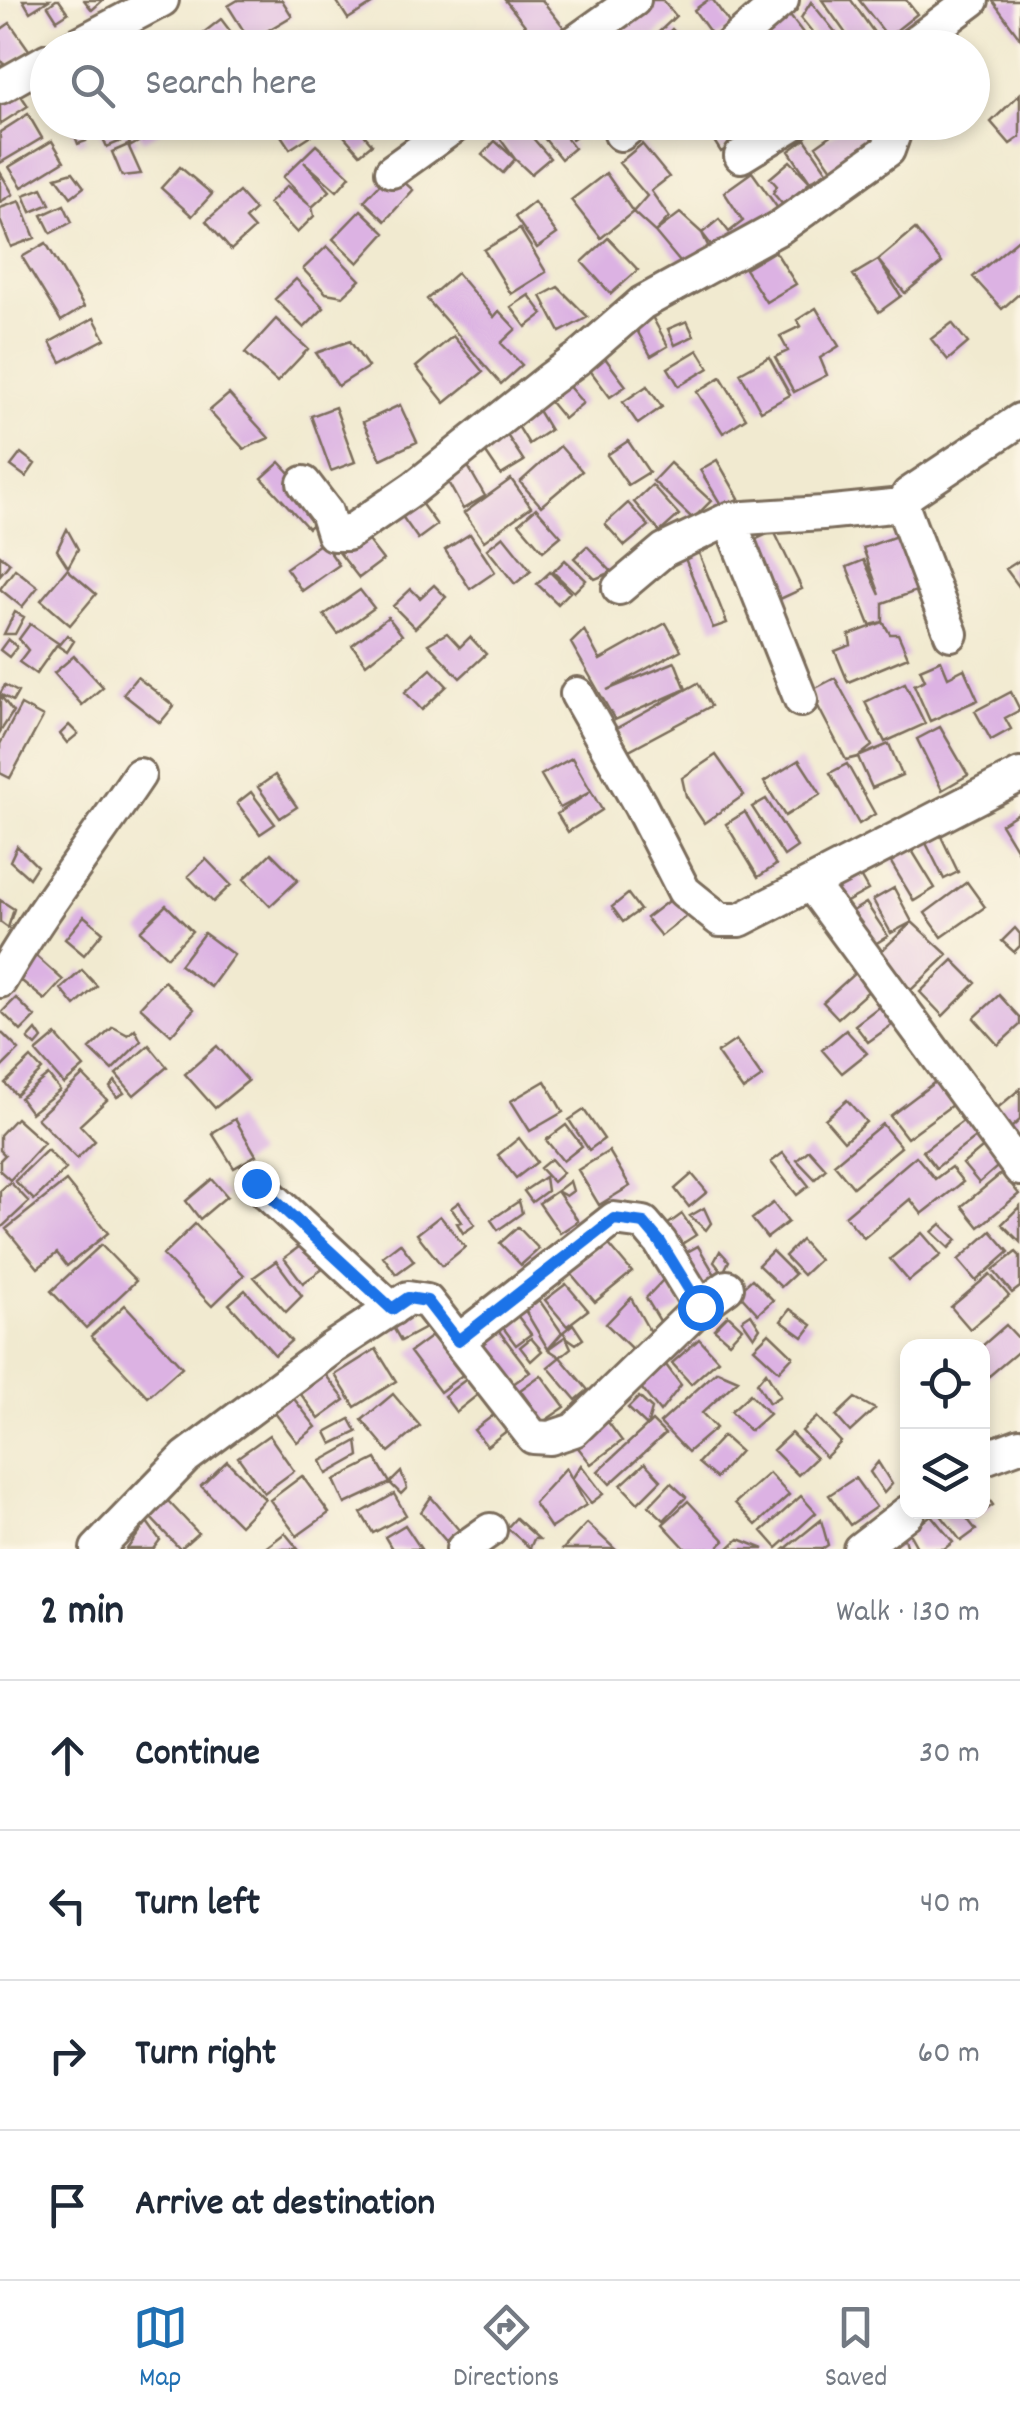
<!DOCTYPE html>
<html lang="en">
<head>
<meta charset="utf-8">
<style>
	:root { --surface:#fff; --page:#f2f2f3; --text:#1f2937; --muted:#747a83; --line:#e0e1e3; --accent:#1f6fb2 }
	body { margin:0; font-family:Dekko,sans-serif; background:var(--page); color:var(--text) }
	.controls { position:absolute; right:30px; bottom:30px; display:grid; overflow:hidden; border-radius:20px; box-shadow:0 5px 15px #0003 }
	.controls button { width:90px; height:90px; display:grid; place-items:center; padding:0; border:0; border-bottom:2px solid var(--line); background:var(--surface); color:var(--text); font:50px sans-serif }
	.stop { position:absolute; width:30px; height:30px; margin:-22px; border:8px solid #1a73e8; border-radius:50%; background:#fff }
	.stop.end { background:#1a73e8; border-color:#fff; box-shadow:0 2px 10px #0008 }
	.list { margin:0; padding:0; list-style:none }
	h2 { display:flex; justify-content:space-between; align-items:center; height:130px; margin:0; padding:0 40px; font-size:42px }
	h2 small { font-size:32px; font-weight:400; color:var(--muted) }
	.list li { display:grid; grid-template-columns:65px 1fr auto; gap:30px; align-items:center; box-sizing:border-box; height:150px; padding:0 40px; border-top:2px solid var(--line) }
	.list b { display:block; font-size:38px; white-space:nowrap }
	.list em { font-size:32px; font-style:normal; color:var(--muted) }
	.icon { flex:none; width:55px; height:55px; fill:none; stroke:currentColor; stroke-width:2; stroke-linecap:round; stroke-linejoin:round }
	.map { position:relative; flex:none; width:1020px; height:1549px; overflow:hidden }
	.search { position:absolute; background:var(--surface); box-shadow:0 5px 15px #0003; left:30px; right:30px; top:30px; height:110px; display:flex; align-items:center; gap:25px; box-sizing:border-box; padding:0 35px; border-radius:55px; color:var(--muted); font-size:38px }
	.sheet { height:730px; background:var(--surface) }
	nav { display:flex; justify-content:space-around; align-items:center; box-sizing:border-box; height:140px; border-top:2px solid var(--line); background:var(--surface); font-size:28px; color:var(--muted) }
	nav a { display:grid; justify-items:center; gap:5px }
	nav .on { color:var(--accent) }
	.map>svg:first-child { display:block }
</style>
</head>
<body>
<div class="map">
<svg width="1020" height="1549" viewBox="0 0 1020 1549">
	<rect width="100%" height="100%" fill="#fcf5e5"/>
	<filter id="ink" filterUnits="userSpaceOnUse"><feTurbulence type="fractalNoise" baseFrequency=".01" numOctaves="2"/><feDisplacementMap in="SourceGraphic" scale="20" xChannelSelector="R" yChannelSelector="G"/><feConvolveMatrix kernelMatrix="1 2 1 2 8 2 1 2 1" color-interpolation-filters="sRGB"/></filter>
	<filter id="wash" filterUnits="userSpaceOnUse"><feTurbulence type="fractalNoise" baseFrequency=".0048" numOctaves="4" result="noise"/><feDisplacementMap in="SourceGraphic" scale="40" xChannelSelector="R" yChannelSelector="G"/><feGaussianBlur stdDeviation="2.25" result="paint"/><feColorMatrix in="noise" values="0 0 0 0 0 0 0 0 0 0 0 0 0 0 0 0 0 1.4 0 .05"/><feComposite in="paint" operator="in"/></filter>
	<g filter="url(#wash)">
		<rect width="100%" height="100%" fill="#f1ead0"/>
		<g id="blocks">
			<path fill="#dcb2e3" d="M23,0H49L30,12Z
				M56,0H59L68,13L57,20L48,6Z
				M84,0H103L92,10Z
				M238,0H282L292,16L250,41L228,6Z
				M336,0H378L348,19Z
				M505,0H542L566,30L543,48Z
				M644,0H662L676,16L642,48H635L615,26Z
				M708,0H713L732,27L715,39L694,10Z
				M822,0H851L880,41L871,48H856Z
				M859,0H906L917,14L888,37Z
				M992,0H1020V38Z
				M811,2L845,44L840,48H825L801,18Z
				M787,12L803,33L784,48H773L761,32Z
				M221,19L243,48H199L193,41Z
				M10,23L29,50L5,67L0,59V30Z
				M123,25L137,45L134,48H91Z
				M672,29L690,48H653Z
				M465,34L473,48H453L450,43Z
				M48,81V108L36,88Z
				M14,85L28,106L0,124V95Z
				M1020,94V137L1010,144L991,122Z
				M28,114L42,138L0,163V132Z
				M132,122H170L171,125L143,141Z
				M272,122H325L327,125L290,149Z
				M343,122H353L372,144L360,154L337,128Z
				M514,122H519L550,158L531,174L515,159L503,173L482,155L495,141L515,159L498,136Z
				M531,122H554L574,148L561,159Z
				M561,122H597L572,139Z
				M702,122H766L721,152Z
				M850,122H869L879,136L832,169L816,146Z
				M126,123L138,142L131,146L120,127Z
				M80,125L86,141L78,144L72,128Z
				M114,126L121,141L107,147L98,128Z
				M805,139L827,171L810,182L784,206L773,193L777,186L770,178L790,161L810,182L789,151Z
				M52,141L64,161L22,187L9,167Z
				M642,144L669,177L651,191L669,217L655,232L680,213L702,233L719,219L729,232L743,221L724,192L752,172L779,210L719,255L702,233L709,248L685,268L655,232L633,212L647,196L619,163Z
				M128,145L141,174L122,176L112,152Z
				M316,145L350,176L337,191L304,162L330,191L312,207L314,216L297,233L269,203L287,186L312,207L283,177Z
				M180,167L212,194L192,216L161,188Z
				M392,171L413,190L385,221L364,201Z
				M0,172L13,194L0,202Z
				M73,172L84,187L71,197L56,177Z
				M606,173L633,212L601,238L571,200Z
				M42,188L50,204L31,212L24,195Z
				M239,192L255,210L245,219L254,229L231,250L206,221Z
				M20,201L35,238L11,247L0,220V208Z
				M534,202L557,234L537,248L515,217Z
				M64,205L72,222L51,233L42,215Z
				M361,210L385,233L358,263L333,239Z
				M520,229L546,272L511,294L484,250Z
				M915,229L942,263L905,293L878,260Z
				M608,238L638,270L611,294L582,262Z
				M1020,238V293L1002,309L973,277Z
				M46,243L84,307L61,321L22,257Z
				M327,246L360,280L343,296L326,293L303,269Z
				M775,251L796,284L766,302L745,269Z
				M878,260L901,296L879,312L853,275Z
				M457,273L494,317L499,311L516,329L501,343L522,365L501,384L427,299Z
				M296,279L324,308L304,328L275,299Z
				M558,287L588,317L560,332L541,296Z
				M529,295L543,314L526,327L511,307Z
				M816,308L839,346L820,358L827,375L794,392L775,357L788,351L780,336L801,326L797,320Z
				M649,311L668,346L651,356L632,321Z
				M94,318L105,339L61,362L50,342Z
				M276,319L308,349L277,382L245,353Z
				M687,321L694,336L675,345L668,329Z
				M952,323L968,343L948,360L931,339Z
				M453,336L483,372L445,403L416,367Z
				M350,341L368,367L338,386L316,353Z
				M596,346L626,386L610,397L580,357Z
				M698,350L709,368L679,386L668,368Z
				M769,357L790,395L761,411L740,373Z
				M560,376L583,403L564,419L541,391Z
				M721,377L746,418L723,433L697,392Z
				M647,386L662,407L638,424L623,402Z
				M229,394L269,438L244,449L209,411Z
				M533,402L550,430L529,444L511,415Z
				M400,405L417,442L381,459L363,422Z
				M335,407L355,462L331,471L311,416Z
				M503,429L524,461L501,475L480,444Z
				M628,441L649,472L628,485L607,455Z
				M560,446L582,471L541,506L520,482Z
				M21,453L35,464L26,477L11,466Z
				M717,460L739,498L723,508L700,470Z
				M465,461L485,496L463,509L443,473Z
				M280,462L326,512L308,528L262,478Z
				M670,463L711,501L693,519L653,481Z
				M511,479L531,507L484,541L464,513Z
				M652,485L679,515L660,532L634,502Z
				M418,499L437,525L418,539L399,512Z
				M628,503L649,526L625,546L605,524Z
				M536,508L561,536L543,551L519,523Z
				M67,529L78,549L68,567L57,550Z
				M774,531L802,589L780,599L752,541Z
				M362,533L383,560L359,578L338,551Z
				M470,534L495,572L470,589L445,550Z
				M902,534L922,589L883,603V622L870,625L847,567L864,560L880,595L863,548Z
				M503,536L531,571L515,584L487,549Z
				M694,541L727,623L713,628L682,551Z
				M323,542L339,565L302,591L286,568Z
				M587,546L612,572L595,579L574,558Z
				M0,555L10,563L0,575Z
				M565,560L586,580L574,592L553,572Z
				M1020,560V588L1006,569Z
				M15,569L38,587L22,607L0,589Z
				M67,569L96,594L70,625L41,600Z
				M550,572L570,592L558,604L537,584Z
				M434,585L446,597L415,628L393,606L411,589L420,598Z
				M360,590L374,608L338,634L324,615Z
				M15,612L24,617L15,634H4Z
				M388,617L402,635L366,664L352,645Z
				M883,622L890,634H898L908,657L848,682L835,651L851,645L849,635Z
				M666,623L681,650L607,690L675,662L686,689L615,720L571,643L584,630L600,660Z
				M30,624L58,643L36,674L19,662L28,650L19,639Z
				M447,633L460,647L470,637L486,654L460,678L428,644Z
				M67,635L74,641L67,652L58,646Z
				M8,639L17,647L9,657L0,650Z
				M74,656L103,687L82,705L54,673Z
				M941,660L948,677L964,669L978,700L930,721L914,685L925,680L920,669Z
				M431,669L447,686L422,710L405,692Z
				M137,677L174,706L160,723L123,694Z
				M835,678L872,746L858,757L846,760L810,691Z
				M698,683L711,706L629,750L617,728Z
				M905,683L925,724L885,742L865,702Z
				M5,685L18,692L13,701L0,694Z
				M1011,692L1020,710L1005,718L1011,729L991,740L975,711Z
				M0,695L13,712L0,732Z
				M21,705L43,717L10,778L0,773V744Z
				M69,725L78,734L67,743L60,734Z
				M940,727L968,775L942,790L917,739Z
				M889,744L902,775L872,788L858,757Z
				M716,755L744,795L704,823L686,796L682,778Z
				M572,758L602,810L568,832L557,814L590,792L560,808L541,775Z
				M799,760L821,794L785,816L764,782Z
				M847,764L875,814L859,824L830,773Z
				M275,775L297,807L280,818L258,787Z
				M251,792L275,824L260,834L237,803Z
				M766,799L797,847L784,856L752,807Z
				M745,812L776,865L758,877L726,824Z
				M1020,812V855L1001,824Z
				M938,830L958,872L944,879L923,837Z
				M908,844L935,888L914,901L887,856Z
				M17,846L37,866L29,878L10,861Z
				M271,853L298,880L270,906L244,879Z
				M206,859L231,885L213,902L188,876Z
				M852,862L868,890L841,905L824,878Z
				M967,882L985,907L942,937L925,913Z
				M894,888L912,922L891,933L873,900Z
				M680,892L694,910L661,936L646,918Z
				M628,894L640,910L623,922L612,907Z
				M0,900L14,909L8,928L0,922Z
				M866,903L888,936L870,947L848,914Z
				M166,905L192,931L167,957L140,931Z
				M84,916L103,932L84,955L65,939Z
				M912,922L948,955L910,991L876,956Z
				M1015,928L1020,934V946L1014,952L1002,941Z
				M204,933L234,955L211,987L180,965Z
				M36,956L63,980L45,1000L17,977Z
				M953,960L976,983L943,1016L920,992Z
				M82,970L97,986L75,1006L61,989Z
				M857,971L872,988L838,1018L823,1002Z
				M164,981L194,1009L171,1035L140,1007Z
				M999,995L1020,1018V1025L998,1045L974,1018Z
				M16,998L35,1017L21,1031L2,1012Z
				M885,1002L899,1020L868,1042L855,1025Z
				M113,1027L128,1035L135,1029L141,1041L112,1070L90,1049Z
				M36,1030L42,1039L36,1046L28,1039Z
				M846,1030L867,1053L842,1073L822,1050Z
				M0,1031L19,1050L0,1069Z
				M56,1035L84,1067L64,1084L36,1052Z
				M736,1040L762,1077L743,1090L717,1053Z
				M149,1045L167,1067L134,1095L116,1074Z
				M217,1046L248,1081L215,1108L185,1074Z
				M31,1058L42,1070L16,1095L5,1083Z
				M48,1075L60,1090L31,1113L20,1098Z
				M83,1075L107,1100L80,1125L95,1141L77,1159L37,1118Z
				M115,1081L124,1093L117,1097L110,1087Z
				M545,1081L563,1112L530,1131L511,1101Z
				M935,1082L952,1105L907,1138L890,1116Z
				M1020,1089V1120L1011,1128L995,1110Z
				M847,1100L866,1122L844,1141L825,1119Z
				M584,1110L604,1139L589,1150L569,1120Z
				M16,1118L44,1143L10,1180L0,1171V1160L5,1155L0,1150V1135Z
				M967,1118L980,1134L936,1168L923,1151Z
				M235,1119L256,1155L234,1168L212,1133Z
				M882,1124L901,1147L853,1187L834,1164Z
				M566,1125L582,1146L563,1161L546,1140Z
				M519,1138L537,1162L516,1178L498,1155Z
				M988,1143L1004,1161L979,1183L963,1164Z
				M47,1150L66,1169L34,1200L15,1181Z
				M809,1150L826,1169L815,1179L797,1160Z
				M609,1151L630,1186L599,1205L578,1170Z
				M783,1153L809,1186L797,1195L771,1162Z
				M916,1156L935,1179L951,1167L963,1182L922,1214L910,1199L864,1238L845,1216Z
				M551,1159L563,1173L553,1182L540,1168Z
				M1002,1173L1019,1194L979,1227L962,1206Z
				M692,1174L707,1192L689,1207L675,1189Z
				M545,1177L547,1191L532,1202L524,1191Z
				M212,1179L227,1196L200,1219L186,1201Z
				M66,1181L108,1233L67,1266L57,1253L38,1268L6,1229Z
				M570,1181L573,1191L566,1196L557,1191Z
				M10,1182L29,1202L0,1229V1191Z
				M557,1191L578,1221L560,1233L539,1203Z
				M519,1201L522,1213L498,1230L491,1220Z
				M459,1202L475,1225L463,1233L457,1223L461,1222L451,1208Z
				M773,1203L788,1222L767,1238L752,1219Z
				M1020,1206V1242L1002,1224Z
				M704,1208L711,1223L706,1230L690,1216Z
				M682,1214L696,1235L677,1247L664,1227Z
				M440,1216L465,1247L442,1266L417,1234Z
				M195,1224L244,1275L212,1306L163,1255Z
				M941,1224L957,1240L949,1248L932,1232Z
				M518,1227L539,1249L521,1265L500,1243Z
				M991,1231L1009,1252L976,1281L958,1260Z
				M922,1233L941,1255L909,1281L890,1259Z
				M605,1240L632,1272L595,1302L568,1270Z
				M801,1240L819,1260L803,1275L785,1256Z
				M307,1241L327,1266L303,1283L284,1258Z
				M400,1243L414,1261L396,1274L383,1256Z
				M101,1245L136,1281L86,1328L51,1291Z
				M698,1246L717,1278L698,1288L680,1256Z
				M720,1251L729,1261L723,1273L714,1262Z
				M772,1251L795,1274L781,1287L758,1265Z
				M1016,1252L1020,1256V1287L1012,1293L993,1270Z
				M276,1261L302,1296L286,1312L254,1277Z
				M990,1274L1009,1296L970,1329L951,1307Z
				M664,1279L682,1308L660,1321L646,1298Z
				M752,1279L773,1300L758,1314L738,1292Z
				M566,1284L588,1310L567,1326L545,1300Z
				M245,1290L291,1341L275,1355L229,1304Z
				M535,1294L562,1333L548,1349L566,1336L563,1332L573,1324L583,1339L576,1344L566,1337L571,1348L560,1357L548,1349L523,1307Z
				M631,1298L650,1332L633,1350L606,1324Z
				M125,1305L182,1367L148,1397L91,1336Z
				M417,1307L427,1327L401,1341L390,1322Z
				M511,1307L531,1334L516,1345L496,1318Z
				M790,1309L812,1325L803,1337L781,1321Z
				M751,1314L760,1328L754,1337L742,1320Z
				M728,1315L742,1328L729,1342L714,1329Z
				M1006,1325L1020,1340V1350L982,1382V1346Z
				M496,1327L530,1372L513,1384L479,1340Z
				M440,1330L469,1370L440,1392L410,1352Z
				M769,1333L793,1356L779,1371L754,1348Z
				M531,1338L542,1351L531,1361L520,1347Z
				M699,1339L718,1360L691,1384L672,1363Z
				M376,1349L396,1381L355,1407L335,1375Z
				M560,1357L588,1390L576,1400L548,1367Z
				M666,1365L681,1385L660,1412L639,1385Z
				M717,1371L738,1380L702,1413L716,1428L688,1452L660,1423Z
				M766,1372L780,1396L769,1403L757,1383Z
				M325,1374L345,1400L319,1419L300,1393Z
				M541,1375L565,1407L543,1422L520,1390Z
				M468,1378L480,1393L456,1412L444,1396Z
				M393,1394L420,1426L389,1452L362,1420Z
				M750,1394L769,1414L750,1431L731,1411Z
				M291,1395L316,1427L297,1442L272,1409Z
				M639,1397L652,1409L647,1426L652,1421L665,1434L610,1484L598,1471L647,1426L628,1408Z
				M855,1398L875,1409L850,1432L836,1416Z
				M495,1414L508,1430L487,1446L474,1430Z
				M817,1417L841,1442L826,1457L802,1431Z
				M350,1419L357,1432L332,1444L326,1432Z
				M608,1422L622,1441L591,1464L576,1445Z
				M791,1433L816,1458L798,1475L773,1450Z
				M269,1435L294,1471L264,1493L238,1457Z
				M723,1436L740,1451L716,1478L698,1463Z
				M357,1441L359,1456L327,1474L321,1461Z
				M376,1459L390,1483L401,1472L407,1488L401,1494L390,1483L345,1504L334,1480Z
				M227,1461L265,1499L240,1525L201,1486Z
				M878,1462L892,1484L884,1493L870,1472Z
				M645,1463L661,1480L638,1503L621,1485Z
				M581,1465L603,1494L591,1503L572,1479L586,1505L551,1528L534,1503L566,1468L572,1479Z
				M769,1473L789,1495L756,1525L735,1503Z
				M302,1476L329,1513L297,1536L270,1500Z
				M855,1478L876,1507L850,1525L829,1495Z
				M671,1483L686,1497L664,1520L649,1506Z
				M982,1490L993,1505L975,1518L970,1512H982Z
				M394,1494L406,1515L373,1533L361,1513Z
				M801,1496L816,1513L777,1548L762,1531Z
				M431,1497L459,1530L446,1541L421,1512Z
				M168,1501L198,1533L180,1549L150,1517Z
				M688,1501L725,1541L716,1549H686L663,1524Z
				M943,1512H962L976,1530L961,1541L940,1514Z
				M931,1515L953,1542L944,1549H918L909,1533Z
				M516,1518L539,1539H534L530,1548L507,1528Z
				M821,1520L828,1545L822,1549H785Z
				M147,1522L160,1540L153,1549H127Z
				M587,1523L615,1549H563Z
				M405,1525L421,1549H392L385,1537Z
				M901,1528L907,1549H884Z
				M285,1533L298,1549H264Z
				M739,1539L764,1549H728Z"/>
		</g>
	</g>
	<g filter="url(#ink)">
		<use href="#blocks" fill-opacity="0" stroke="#7b6d5c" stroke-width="2.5"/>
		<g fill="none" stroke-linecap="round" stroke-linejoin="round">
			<g stroke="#7b6d5c" stroke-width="38">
				<path id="minor" d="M71,48L162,0
					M567,48L634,0
					M727,48L782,0
					M908,48L972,0
					M0,87L48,60
					M621,134L636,122
					M741,156L796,122
					M392,171L460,122
					M304,483L326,512L333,534H347L414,488L550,379L580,357L642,303L779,228L888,150L893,136L890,122
					M729,519L801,700
					M619,588L664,550L729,519L823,513L902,505
					M951,634L902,505L909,494L1020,420
					M577,694L640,805L684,891L720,920H740L1020,775
					M811,884L1020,1169
					M0,981C41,910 93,844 139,775
					M256,1183L392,1309
					M458,1341L614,1219L644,1223L660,1242L700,1307
					M982,1459L1020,1445
					M97,1549L186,1457L332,1348L408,1298L427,1301L533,1437L550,1438L574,1430L700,1307L727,1287
					M463,1549L490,1530
					M860,1549L908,1512"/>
			</g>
			<use href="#minor" stroke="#fff" stroke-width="32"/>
		</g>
	</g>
	<g fill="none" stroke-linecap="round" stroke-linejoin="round" filter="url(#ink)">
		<path stroke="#1a73e8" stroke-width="12" d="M256,1183L392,1309L408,1298L427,1301L458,1341L614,1219L644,1223L660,1242L700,1307"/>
	</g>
</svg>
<div class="controls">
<button><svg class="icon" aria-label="locate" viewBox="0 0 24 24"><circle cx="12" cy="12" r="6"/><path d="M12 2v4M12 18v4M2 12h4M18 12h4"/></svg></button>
<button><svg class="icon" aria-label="layers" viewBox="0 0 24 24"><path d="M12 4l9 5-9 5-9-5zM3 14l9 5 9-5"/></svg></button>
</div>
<div class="stop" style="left:700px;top:1307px"></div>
<div class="stop end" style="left:256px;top:1183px"></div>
<div class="search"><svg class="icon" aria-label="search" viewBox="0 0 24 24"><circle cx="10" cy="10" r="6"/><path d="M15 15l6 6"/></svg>Search here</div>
</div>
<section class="sheet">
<h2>2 min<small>Walk · 130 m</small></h2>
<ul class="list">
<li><svg class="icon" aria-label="ahead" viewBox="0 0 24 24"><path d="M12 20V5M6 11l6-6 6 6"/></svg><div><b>Continue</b></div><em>30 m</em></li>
<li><svg class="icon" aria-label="left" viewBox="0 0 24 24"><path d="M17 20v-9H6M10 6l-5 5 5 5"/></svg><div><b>Turn left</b></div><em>40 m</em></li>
<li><svg class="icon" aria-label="right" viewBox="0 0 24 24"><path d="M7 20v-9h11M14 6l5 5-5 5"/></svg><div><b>Turn right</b></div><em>60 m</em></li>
<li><svg class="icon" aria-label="arrive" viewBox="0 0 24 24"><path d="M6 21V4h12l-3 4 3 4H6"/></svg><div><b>Arrive at destination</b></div></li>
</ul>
</section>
<nav>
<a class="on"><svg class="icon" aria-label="map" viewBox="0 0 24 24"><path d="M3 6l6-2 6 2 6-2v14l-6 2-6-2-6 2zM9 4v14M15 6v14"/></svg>Map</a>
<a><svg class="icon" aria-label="directions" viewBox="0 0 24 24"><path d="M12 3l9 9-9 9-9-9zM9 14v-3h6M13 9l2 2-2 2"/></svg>Directions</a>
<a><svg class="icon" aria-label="saved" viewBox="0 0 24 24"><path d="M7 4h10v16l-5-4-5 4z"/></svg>Saved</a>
</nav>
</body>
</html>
